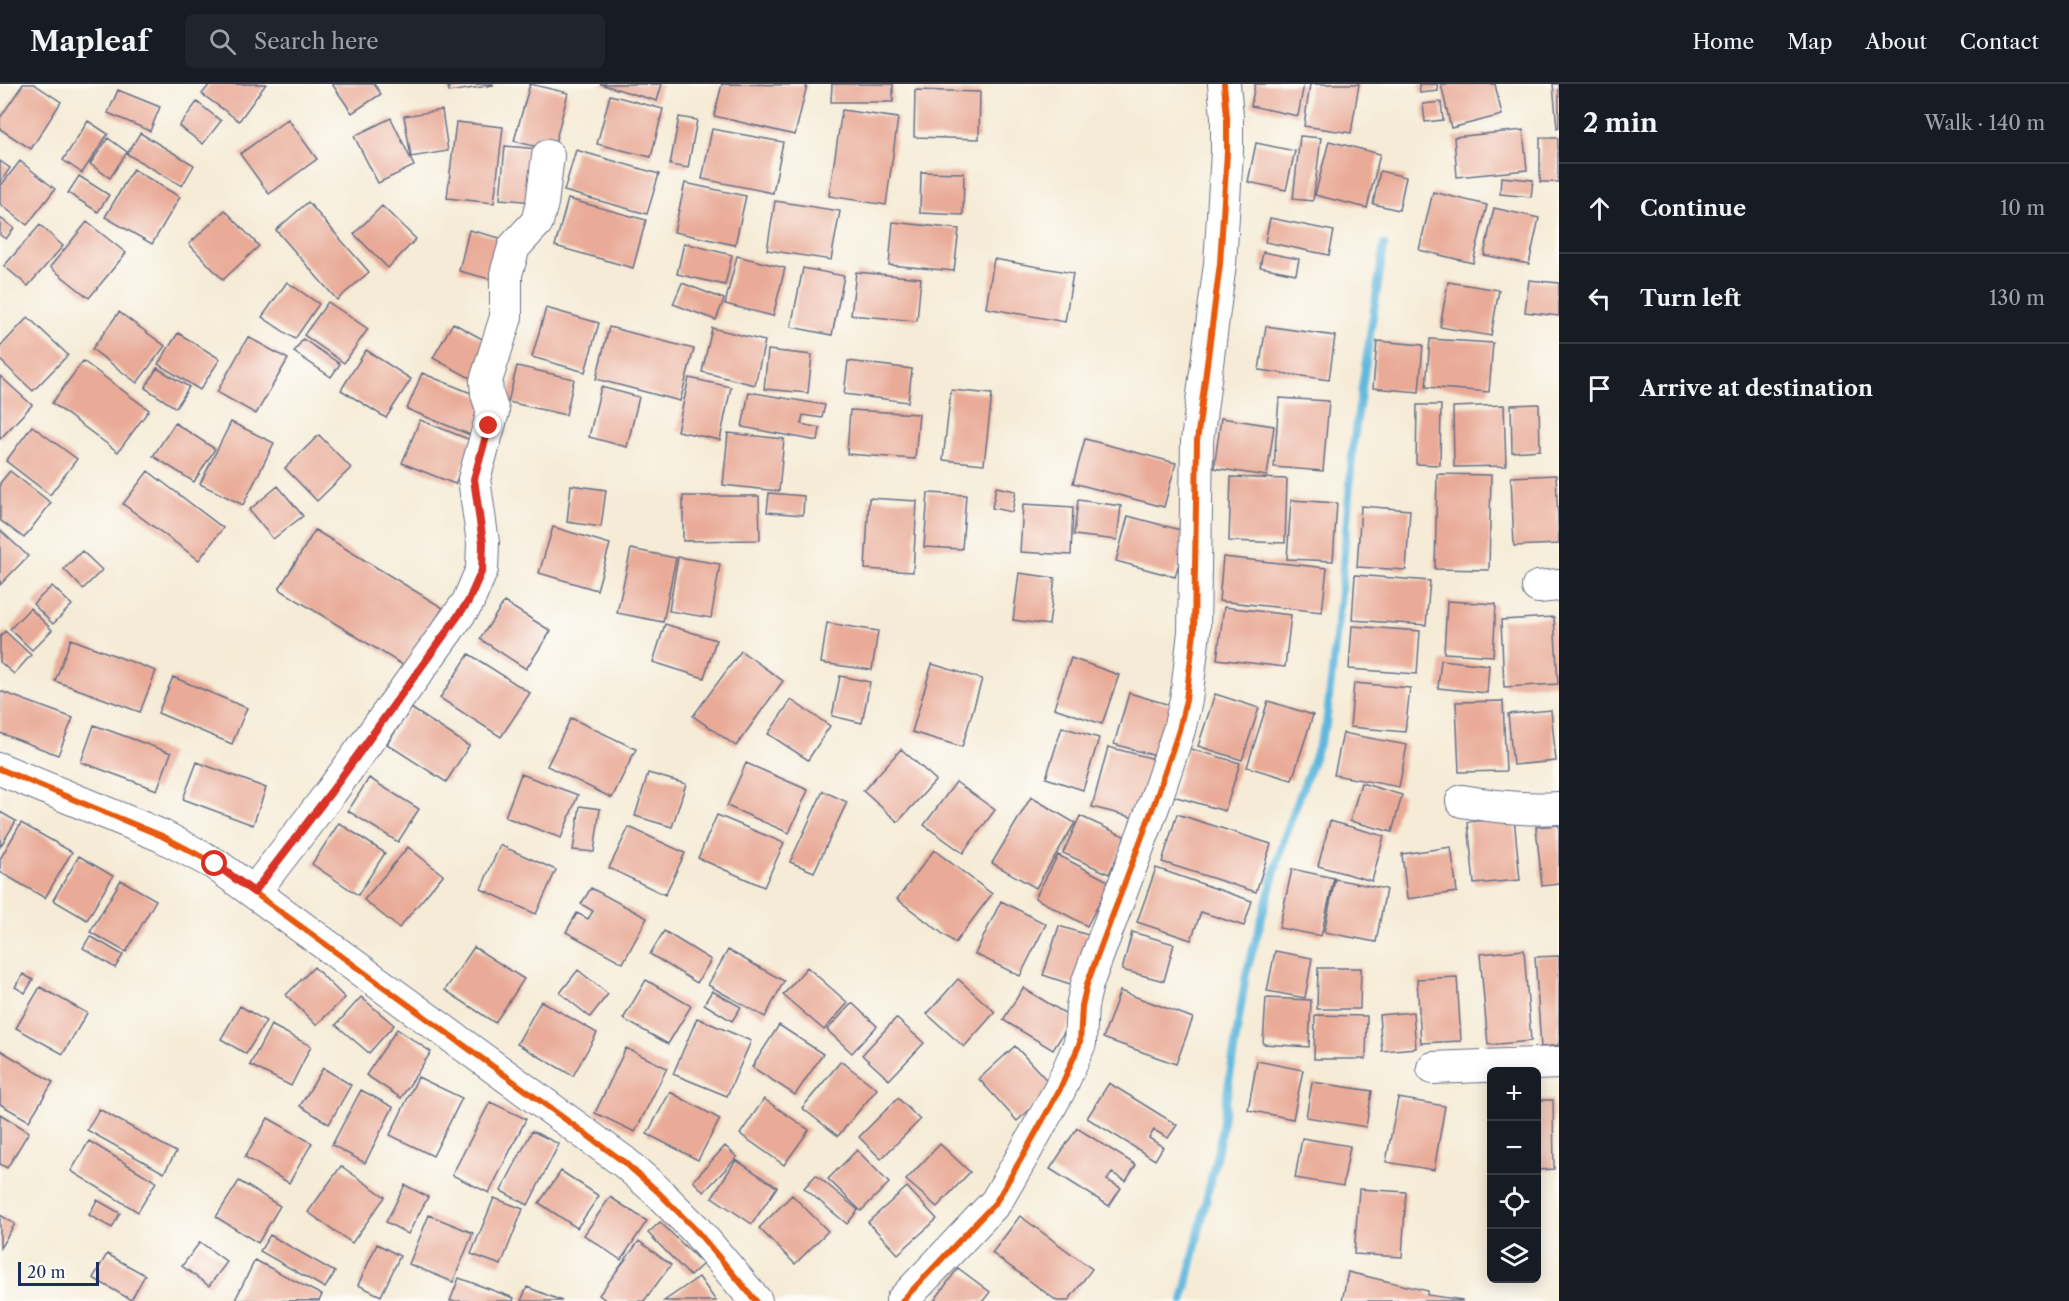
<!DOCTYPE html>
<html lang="en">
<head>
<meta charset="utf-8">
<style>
	:root { --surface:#171b24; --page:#20242c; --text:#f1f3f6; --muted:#9ea1a6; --line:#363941 }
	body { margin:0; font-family:"Libre Caslon Text",serif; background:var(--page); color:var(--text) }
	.controls { position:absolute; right:18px; bottom:18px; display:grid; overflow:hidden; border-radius:9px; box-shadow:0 3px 15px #0003 }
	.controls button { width:54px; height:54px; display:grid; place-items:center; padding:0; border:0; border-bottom:2px solid var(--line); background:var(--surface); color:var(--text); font:30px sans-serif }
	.scale { position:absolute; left:18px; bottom:15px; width:81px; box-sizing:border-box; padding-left:6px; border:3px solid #1b2f5e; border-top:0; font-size:16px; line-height:21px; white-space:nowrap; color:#1b2f5e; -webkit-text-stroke:4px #fdfcf7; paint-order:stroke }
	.stop { position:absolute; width:18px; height:18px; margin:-14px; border:4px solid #d93025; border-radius:50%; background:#fff }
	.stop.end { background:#d93025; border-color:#fff; box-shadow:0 2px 6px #0008 }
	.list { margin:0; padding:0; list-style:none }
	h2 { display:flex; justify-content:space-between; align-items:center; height:78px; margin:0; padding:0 24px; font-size:26px }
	h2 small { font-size:20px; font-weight:400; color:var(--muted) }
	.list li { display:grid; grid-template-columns:39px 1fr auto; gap:18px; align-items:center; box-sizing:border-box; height:90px; padding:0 24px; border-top:2px solid var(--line) }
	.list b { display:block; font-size:22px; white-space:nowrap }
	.list em { font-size:20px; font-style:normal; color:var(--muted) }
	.icon { flex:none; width:33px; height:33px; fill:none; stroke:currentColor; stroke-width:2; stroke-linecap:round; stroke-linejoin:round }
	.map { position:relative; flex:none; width:1559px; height:1217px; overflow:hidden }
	header { display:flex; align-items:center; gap:36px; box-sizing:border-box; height:84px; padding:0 30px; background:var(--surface); border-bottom:2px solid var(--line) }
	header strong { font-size:28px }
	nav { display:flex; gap:33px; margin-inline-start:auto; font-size:21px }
	.search { width:420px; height:54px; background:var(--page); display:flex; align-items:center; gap:15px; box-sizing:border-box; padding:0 21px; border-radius:9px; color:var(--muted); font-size:22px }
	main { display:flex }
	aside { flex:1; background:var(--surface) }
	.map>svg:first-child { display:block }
</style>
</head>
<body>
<header>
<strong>Mapleaf</strong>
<div class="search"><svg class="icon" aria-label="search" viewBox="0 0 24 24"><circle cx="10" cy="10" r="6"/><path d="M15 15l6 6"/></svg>Search here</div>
<nav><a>Home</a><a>Map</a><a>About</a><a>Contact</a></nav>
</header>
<main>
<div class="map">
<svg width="1559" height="1217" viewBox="0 0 1559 1217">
	<rect width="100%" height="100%" fill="#fdfcf7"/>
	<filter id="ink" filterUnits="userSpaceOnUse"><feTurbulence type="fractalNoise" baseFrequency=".0167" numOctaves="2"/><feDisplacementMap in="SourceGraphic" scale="12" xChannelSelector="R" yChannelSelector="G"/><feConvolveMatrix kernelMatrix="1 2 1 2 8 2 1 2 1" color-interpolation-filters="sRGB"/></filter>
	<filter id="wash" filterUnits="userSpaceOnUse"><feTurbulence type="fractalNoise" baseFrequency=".008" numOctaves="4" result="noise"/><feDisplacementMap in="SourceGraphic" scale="24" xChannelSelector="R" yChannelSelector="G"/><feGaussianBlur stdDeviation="1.35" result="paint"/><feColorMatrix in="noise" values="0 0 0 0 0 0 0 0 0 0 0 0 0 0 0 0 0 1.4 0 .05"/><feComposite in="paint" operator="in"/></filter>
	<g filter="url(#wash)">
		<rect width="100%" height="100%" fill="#f5ebd6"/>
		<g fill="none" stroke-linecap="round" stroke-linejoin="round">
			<path stroke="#60b7dd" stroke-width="8" d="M1183,1217L1220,1056L1246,890L1285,752L1326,641L1340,519L1353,361L1384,161"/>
		</g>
		<g id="blocks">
			<path fill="#e9aa97" d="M23,0H34L61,18L31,65L0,45V34Z
				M210,0H266L239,37L202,10Z
				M332,0H374L381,10L352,29Z
				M448,0H493V1L449,8Z
				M530,0L568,9L553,67L514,57Z
				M600,0H662L657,17Z
				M722,0L807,1L795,51L714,32Z
				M832,0H893V18H831Z
				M1255,0H1304L1298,32L1251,22Z
				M1310,0H1359L1351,49L1304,42Z
				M1419,0H1437L1438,7L1420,9Z
				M1441,0H1495L1502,31L1451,44Z
				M1553,0H1559V44H1557Z
				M118,6L160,23L150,47L108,29Z
				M915,6L980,8L979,55L914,53Z
				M610,11L663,25L651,73L597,60Z
				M197,18L221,37L203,60L179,42Z
				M1441,18L1443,36L1425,38L1423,20Z
				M442,26L448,67L411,73L404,32Z
				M842,26L898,34L886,121L829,112Z
				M679,33L697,36L688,84L670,81Z
				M391,34L414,82L378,99L354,52Z
				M288,35L317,75L269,110L240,70Z
				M88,37L108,50L82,89L63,76Z
				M456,38L503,43L494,119L447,114Z
				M712,45L783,58L773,109L702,95Z
				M1523,46L1527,86L1457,93L1454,53Z
				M140,49L194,81L182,102L127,70Z
				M1300,52L1321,54L1313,117L1293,115Z
				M108,54L127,68L110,94L90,80Z
				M1540,54H1558V98H1540Z
				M1329,57L1380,70L1367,124L1315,111Z
				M1256,59L1295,67L1286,106L1248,98Z
				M505,62L539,65L534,118L500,115Z
				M576,66L659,90L647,130L564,107Z
				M0,77L10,84L0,99Z
				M20,77L55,105L27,141L0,120V103Z
				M133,85L180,113L152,160L105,133Z
				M1380,87L1406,93L1399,126L1373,120Z
				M921,88L964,89L963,131L920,129Z
				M79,92L109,111L98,128L68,109Z
				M1501,93L1533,96L1531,113L1500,110Z
				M685,99L746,112L735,161L674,148Z
				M1433,108L1487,121L1473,179L1419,166Z
				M568,115L646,136L633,184L555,162Z
				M775,117L840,127L831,176L767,166Z
				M308,118L369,188L337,216L276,146Z
				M382,122L416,155L388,184L354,150Z
				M1494,124L1539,134L1529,180L1484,171Z
				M225,126L259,162L223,196L189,160Z
				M0,134L14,144L6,155L0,151Z
				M1270,134L1334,147L1329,171L1265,158Z
				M87,138L126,169L89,214L50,183Z
				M893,138L959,145L954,187L889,181Z
				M40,141L63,162L28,202L4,182Z
				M469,146L512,157L501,198L459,187Z
				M684,159L732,171L725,201L677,190Z
				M1263,168L1299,175L1296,190L1260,183Z
				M737,172L785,184L773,232L725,220Z
				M994,175L1073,189L1065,238L986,224Z
				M803,184L844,192L832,251L791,243Z
				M856,188L921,194L917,237L851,231Z
				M1529,196L1559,199V232L1525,228Z
				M287,198L319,220L295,255L262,233Z
				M1448,198L1499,206L1491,252L1440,243Z
				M682,199L724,215L716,236L673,220Z
				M328,218L368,245L344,279L304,251Z
				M546,224L599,239L585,288L532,273Z
				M119,228L165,262L137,299L92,265Z
				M28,233L68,271L33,307L0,276V263Z
				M453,239L506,268L487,303L433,274Z
				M1266,242L1335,252L1329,296L1259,286Z
				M609,243L694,265L680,317L596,295Z
				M712,244L765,257L755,301L702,288Z
				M178,249L220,275L200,306L158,280Z
				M248,253L288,275L256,330L217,308Z
				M303,255L340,280L331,293L294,268Z
				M1430,255L1493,259L1489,308L1426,303Z
				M1377,257L1423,261L1419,308L1373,304Z
				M366,266L411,295L386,334L341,306Z
				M768,266L812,271L808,309L764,305Z
				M83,277L149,326L118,368L52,319Z
				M848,277L912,285L908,318L844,310Z
				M517,282L574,295L566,331L508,318Z
				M157,284L189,303L176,324L145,304Z
				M422,289L488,316L473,352L407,325Z
				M0,292L32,321L0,355Z
				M689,294L731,303L720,356L677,347Z
				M601,303L639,313L627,363L589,353Z
				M951,306L992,310L984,380L943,376Z
				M749,308L825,321L822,334L803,331L801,340L820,344L818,357L742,343Z
				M1279,314L1329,317L1323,387L1274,383Z
				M1539,320L1540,366L1512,368L1511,321Z
				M1417,321H1441L1440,381L1416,380Z
				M1504,321L1506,382L1454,383L1453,323Z
				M850,326L919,330L915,375L847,370Z
				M1221,334L1274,342L1267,392L1214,384Z
				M420,336L473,357L455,400L402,379Z
				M231,338L274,359L243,421L200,400Z
				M175,339L215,365L194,398L153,372Z
				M32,342L77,375L50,411L6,377Z
				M728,349L784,355L779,407L723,401Z
				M319,351L351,384L317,417L285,384Z
				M1085,355L1176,379L1164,423L1073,399Z
				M10,387L51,419L24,454L0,436V399Z
				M148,387L223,444L199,476L123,420Z
				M1437,390L1491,391L1489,486L1435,485Z
				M1556,391L1559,460L1514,462L1511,393Z
				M1231,393L1287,395L1285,459L1229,457Z
				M571,401L606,406L601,443L567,438Z
				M278,402L303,432L273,455L249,426Z
				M996,403L1016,407L1012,428L992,424Z
				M769,409L804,412L803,431L767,428Z
				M928,409L966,411L962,465L924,463Z
				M683,412H759L760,456L683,457Z
				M869,414L917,417L913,488L865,485Z
				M1078,416L1121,422L1117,456L1074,451Z
				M1291,416L1337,419L1333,477L1287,475Z
				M1023,420L1073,423L1071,471L1020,468Z
				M1361,422L1410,426L1406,486L1357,483Z
				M1128,432L1188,448L1175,493L1116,477Z
				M553,443L610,460L597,506L539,489Z
				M0,446L28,472L0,501Z
				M315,446L443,524L406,583L279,505Z
				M631,465L676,474L663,538L617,529Z
				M82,467L102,486L83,505L64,485Z
				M678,473L720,480L711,534L669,527Z
				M1223,473L1327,484L1322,528L1219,517Z
				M1019,489L1055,494L1049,541L1013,536Z
				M1355,491L1430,497L1426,541L1352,536Z
				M52,502L72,521L53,540L33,520Z
				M1447,517L1496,520L1493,572L1444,569Z
				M504,518L551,547L526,585L480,555Z
				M1224,523L1291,531L1285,583L1217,575Z
				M30,524L52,546L32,566L10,545Z
				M1554,533L1558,600L1504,603L1501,536Z
				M827,539L878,547L872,586L821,579Z
				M665,540L716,556L704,594L653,578Z
				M1352,542L1420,547L1417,590L1349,585Z
				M5,547L31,571L14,590L0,578V553Z
				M71,555L156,587L140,628L55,597Z
				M741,567L783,597L736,662L693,632Z
				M469,570L530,609L501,653L440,614Z
				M1071,574L1119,591L1102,640L1054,624Z
				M1441,576L1489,581L1487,609L1438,604Z
				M932,580L982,595L962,663L912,648Z
				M840,592L870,598L862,639L832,632Z
				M173,593L247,624L232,660L158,629Z
				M1354,599L1410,604L1405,648L1350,643Z
				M0,607L73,634L58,671L0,649Z
				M1129,609L1177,623L1163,674L1114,660Z
				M1215,610L1259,624L1242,676L1198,662Z
				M791,616L830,642L808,676L768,650Z
				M1268,617L1313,631L1292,696L1247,683Z
				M1503,617L1506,687L1459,688L1456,618Z
				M411,624L469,662L446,698L387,660Z
				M1551,626L1556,677L1513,681L1508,630Z
				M571,634L636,665L612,714L547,682Z
				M94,641L171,669L157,706L81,678Z
				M1062,643L1099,654L1083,706L1046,694Z
				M1343,649L1407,661L1399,703L1334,691Z
				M1108,663L1159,676L1143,736L1092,723Z
				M1188,664L1240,679L1225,727L1173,712Z
				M901,665L936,696L898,738L863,707Z
				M197,678L266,704L253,741L183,715Z
				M746,679L808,706L789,749L727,722Z
				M648,689L686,700L672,743L635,732Z
				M521,690L578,711L561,754L505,733Z
				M369,694L419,725L398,758L348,727Z
				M956,698L995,726L963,769L924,741Z
				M1361,699L1402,711L1392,748L1350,737Z
				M823,707L847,718L814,788L790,778Z
				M1031,713L1075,739L1036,804L992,779Z
				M580,722L600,725L594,768L573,766Z
				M0,728L16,737L0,763Z
				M1177,730L1271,760L1256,808L1162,778Z
				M717,731L784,759L764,803L698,774Z
				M1080,732L1126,753L1109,790L1063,769Z
				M1514,733L1520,796L1474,800L1468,738Z
				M1330,737L1384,752L1372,797L1318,782Z
				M21,739L72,768L45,814L0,788V775Z
				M339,739L385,769L358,811L312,780Z
				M1559,741V800L1542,802L1536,743Z
				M629,743L685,769L665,811L609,784Z
				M500,761L556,786L536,830L481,805Z
				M408,763L443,791L399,844L364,816Z
				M1451,763L1457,808L1407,815L1402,770Z
				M934,766L992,810L955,859L897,815Z
				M1058,771L1110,798L1087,842L1035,814Z
				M79,772L113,792L87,836L53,816Z
				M1156,784L1252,817L1244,842L1201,828L1191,856L1137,838Z
				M1292,785L1334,794L1321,852L1279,844Z
				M1335,795L1386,805L1376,858L1324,848Z
				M121,796L156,816L126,868L90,848Z
				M591,804L647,834L623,879L566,848L577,829L588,835L593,827L581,820Z
				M1001,817L1046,840L1020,892L975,870Z
				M1059,842L1101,855L1085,905L1043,891Z
				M664,847L711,876L697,899L650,870Z
				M1132,848L1174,860L1164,897L1122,886Z
				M90,852L123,871L115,884L83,864Z
				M474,863L524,895L495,939L445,906Z
				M728,866L784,897L765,933L708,901Z
				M1524,866L1531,957L1488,961L1480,870Z
				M1275,867L1312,874L1305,914L1267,907Z
				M1559,872V961L1541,963L1535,873Z
				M314,883L345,914L316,941L286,911Z
				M807,883L848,919L824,946L783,911Z
				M1318,884H1361L1360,925H1317Z
				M578,886L608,910L590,933L560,909Z
				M23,890L33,896L25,909L15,903Z
				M1457,893L1461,957L1421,959L1417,895Z
				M958,895L995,928L964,963L927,930Z
				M646,896L691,922L668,960L623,935Z
				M40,903L87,929L63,970L16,944Z
				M1023,904L1073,934L1053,966L1003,936Z
				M712,907L741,923L732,937L704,920Z
				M1120,907L1193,934L1176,980L1103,954Z
				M361,913L394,941L369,969L336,941Z
				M1266,914L1311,916L1309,963L1263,960Z
				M541,917L597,949L573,992L517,960Z
				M852,919L877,942L852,969L827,946Z
				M240,922L266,937L246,970L221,955Z
				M1413,928L1416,964L1382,967L1379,931Z
				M1315,931L1367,932L1366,975H1314Z
				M697,934L751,957L727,1012L673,990Z
				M896,934L924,959L889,996L862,971Z
				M271,941L311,962L291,1002L250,981Z
				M779,941L823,970L795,1011L752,983Z
				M397,945L431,968L401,1014L366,991Z
				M1015,962L1054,1004L1017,1037L979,995Z
				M626,964L667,984L635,1048L595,1029Z
				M0,966L53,998L29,1037L0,1020Z
				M841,977L877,1005L838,1052L802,1024Z
				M1257,977L1303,986L1293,1035L1248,1026Z
				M323,984L351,1001L329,1040L300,1022Z
				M418,993L462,1014L433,1072L390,1051Z
				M1312,998L1372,1007L1366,1043L1306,1033Z
				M1109,999L1177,1041L1168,1054L1154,1046L1149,1054L1163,1063L1155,1076L1087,1034Z
				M361,1006L393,1023L365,1079L332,1061Z
				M670,1008L720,1035L698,1076L647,1050Z
				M898,1014L920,1036L881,1075L859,1053Z
				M1398,1014L1445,1022L1434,1086L1386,1078Z
				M764,1015L809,1046L784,1081L740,1050Z
				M1536,1016H1553L1554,1085L1538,1086Z
				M490,1018L526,1035L489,1109L452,1091Z
				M99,1025L176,1068L164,1089L87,1046Z
				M0,1030L29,1048L7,1084L0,1080Z
				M268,1034L312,1059L289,1099L245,1073Z
				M1077,1044L1136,1081L1126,1097L1112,1089L1107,1096L1121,1104L1109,1122L1050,1085Z
				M532,1047L559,1060L528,1121L501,1107Z
				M1302,1054L1350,1062L1343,1102L1295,1094Z
				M89,1057L156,1098L138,1128L71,1087Z
				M940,1060L970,1088L937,1123L906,1096Z
				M725,1062L737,1073L704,1108L693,1097Z
				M857,1066L889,1099L861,1127L828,1095Z
				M736,1076L777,1103L752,1140L712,1113Z
				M341,1082L385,1113L352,1159L308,1128Z
				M561,1087L599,1112L577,1144L539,1119Z
				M816,1091L858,1126L847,1140L804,1104Z
				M239,1097L280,1122L258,1159L216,1133Z
				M405,1101L428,1113L408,1150L386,1138Z
				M907,1103L937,1135L898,1170L868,1138Z
				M1359,1105L1406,1108L1402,1173L1354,1170Z
				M792,1111L828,1147L795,1180L759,1144Z
				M610,1113L647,1137L621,1176L584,1151Z
				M494,1114L523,1125L501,1181L471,1170Z
				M97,1116L120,1129L112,1144L89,1131Z
				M0,1131L15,1140L0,1164Z
				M429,1131L473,1149L453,1198L409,1180Z
				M1020,1132L1092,1185L1068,1217H1057L992,1169Z
				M660,1138L703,1180L690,1192L648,1149Z
				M270,1151L335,1188L325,1204L260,1167Z
				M639,1157L671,1181L644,1217H607L599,1211Z
				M200,1158L227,1178L209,1202L182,1182Z
				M377,1160L400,1172L381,1212L358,1201Z
				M107,1170L145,1191L131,1216L93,1194Z
				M255,1176L322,1211L319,1217L235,1216Z
				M958,1184L990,1208L983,1217H934Z
				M1348,1188L1428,1207L1427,1211L1462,1216V1217H1342Z
				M699,1193L716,1217H664Z
				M459,1194L514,1214L513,1217H450Z
				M527,1203L562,1217H521Z"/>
		</g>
	</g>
	<g filter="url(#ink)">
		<use href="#blocks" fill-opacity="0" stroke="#677188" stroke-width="1.5"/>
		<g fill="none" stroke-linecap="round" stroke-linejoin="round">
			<g stroke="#677188" stroke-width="34">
				<path id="minor" d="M1538,503L1559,501
					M0,685L162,752L215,780L624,1078L656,1106L695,1145L756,1217
					M1462,717C1495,723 1526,726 1559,724
					M254,808L331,708L468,518L482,485L483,459L474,395L493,328L487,310L486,297L506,233V190L514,163L537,138L542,119L548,72
					M1433,984L1559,979
					M902,1217L996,1118L1025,1068L1060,1005L1080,959L1082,922L1087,900L1156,715L1179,646L1186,616L1194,548L1197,357L1220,180L1227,68V33L1224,0"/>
			</g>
			<use href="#minor" stroke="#fff" stroke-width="32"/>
			<g stroke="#fdfcf7" stroke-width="10">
				<path id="cycleway" d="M0,685L162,752L215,780L624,1078L656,1106L695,1145L756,1217
					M902,1217L996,1118L1025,1068L1060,1005L1080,959L1082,922L1087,900L1156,715L1179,646L1186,616L1194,548L1197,357L1220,180L1227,68V33L1224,0"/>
			</g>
			<use href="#cycleway" stroke="#e8590c" stroke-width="6"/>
		</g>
	</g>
	<g fill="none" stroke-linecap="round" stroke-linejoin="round" filter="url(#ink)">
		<path stroke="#d93025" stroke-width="8" d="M215,780L254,808L331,708L468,518L482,486L483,459L474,395L489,342"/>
	</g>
</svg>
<div class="controls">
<button>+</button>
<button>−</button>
<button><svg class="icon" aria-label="locate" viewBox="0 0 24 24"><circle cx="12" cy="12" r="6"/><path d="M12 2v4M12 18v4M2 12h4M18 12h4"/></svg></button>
<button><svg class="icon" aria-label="layers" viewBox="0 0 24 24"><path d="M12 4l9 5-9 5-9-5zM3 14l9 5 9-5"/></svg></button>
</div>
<div class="scale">20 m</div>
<div class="stop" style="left:215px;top:780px"></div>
<div class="stop end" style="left:489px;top:342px"></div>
</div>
<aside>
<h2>2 min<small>Walk · 140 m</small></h2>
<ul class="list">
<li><svg class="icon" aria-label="ahead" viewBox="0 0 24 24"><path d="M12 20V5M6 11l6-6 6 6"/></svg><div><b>Continue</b></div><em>10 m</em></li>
<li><svg class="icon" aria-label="left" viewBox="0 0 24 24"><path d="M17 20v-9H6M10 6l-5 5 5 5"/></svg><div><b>Turn left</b></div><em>130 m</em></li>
<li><svg class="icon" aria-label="arrive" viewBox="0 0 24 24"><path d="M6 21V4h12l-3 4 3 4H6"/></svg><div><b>Arrive at destination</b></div></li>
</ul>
</aside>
</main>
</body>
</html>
